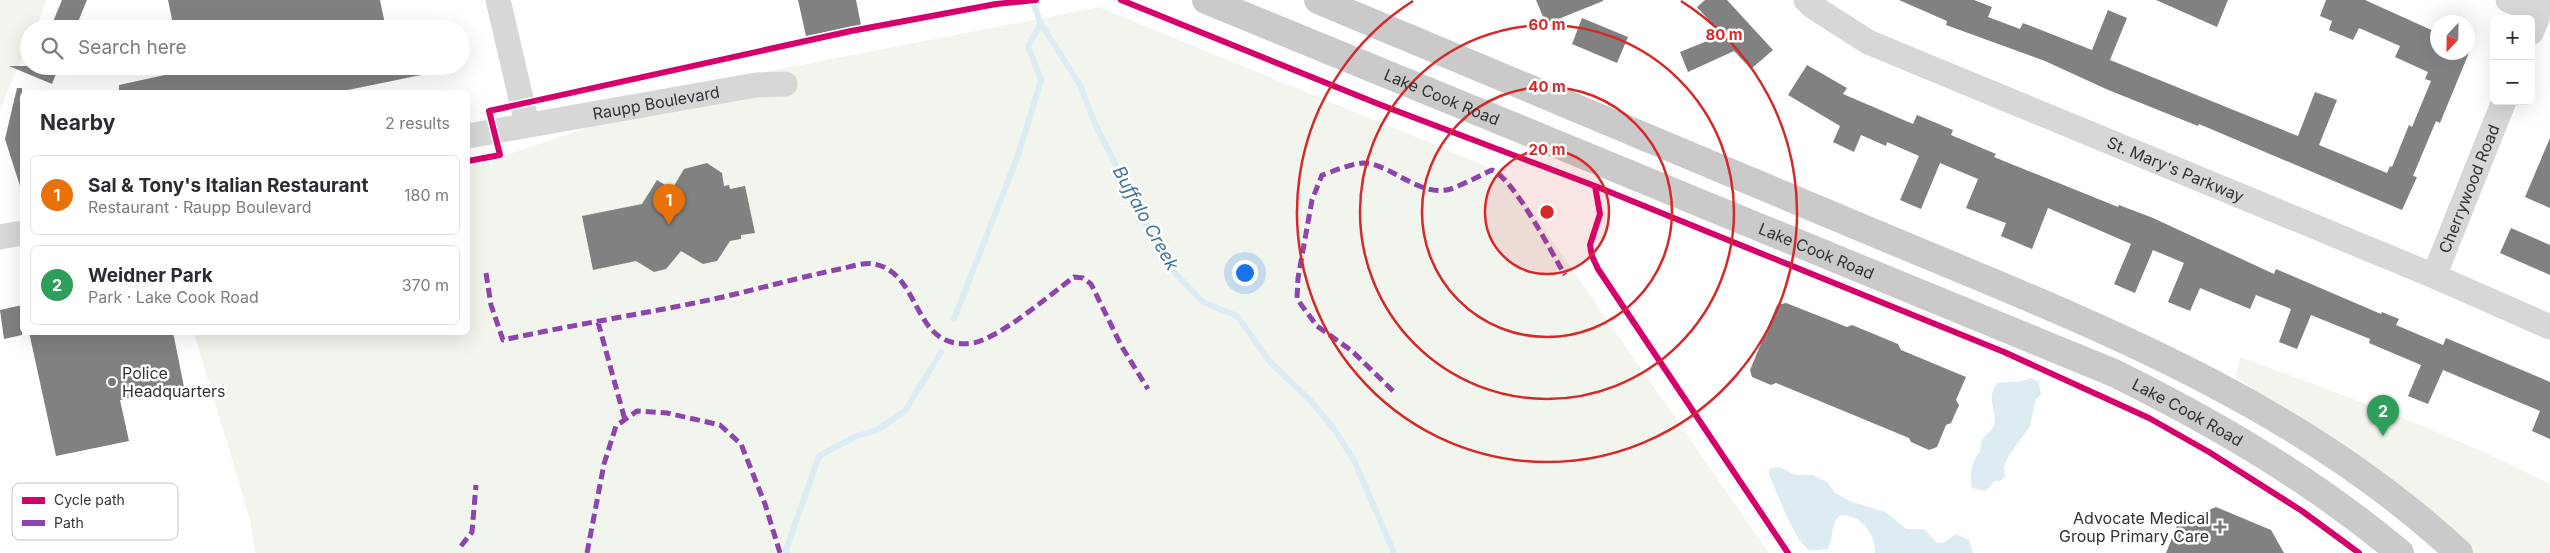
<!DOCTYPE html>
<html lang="en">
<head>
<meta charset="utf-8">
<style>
	:root { --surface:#fff; --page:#f2f2f3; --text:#2b2b33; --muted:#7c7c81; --line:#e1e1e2; --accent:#db2777 }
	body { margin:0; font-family:Inter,sans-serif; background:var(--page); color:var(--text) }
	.controls { position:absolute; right:15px; top:15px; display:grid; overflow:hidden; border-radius:8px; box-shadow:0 5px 20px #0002 }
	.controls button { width:45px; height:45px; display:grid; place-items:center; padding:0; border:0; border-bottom:1px solid var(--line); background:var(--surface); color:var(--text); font:25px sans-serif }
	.compass { position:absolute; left:2430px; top:15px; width:45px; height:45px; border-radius:50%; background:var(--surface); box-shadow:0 5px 20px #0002; rotate:202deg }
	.you { position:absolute; left:1244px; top:272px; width:18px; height:18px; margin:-12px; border:4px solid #fff; border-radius:50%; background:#1a73e8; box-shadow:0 0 0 8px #1a73e833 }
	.badge { display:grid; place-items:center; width:32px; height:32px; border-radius:50%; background:var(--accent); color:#fff; font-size:16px; font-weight:700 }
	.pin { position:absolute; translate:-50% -41px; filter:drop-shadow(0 1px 2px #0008) }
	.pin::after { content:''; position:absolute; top:26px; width:18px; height:15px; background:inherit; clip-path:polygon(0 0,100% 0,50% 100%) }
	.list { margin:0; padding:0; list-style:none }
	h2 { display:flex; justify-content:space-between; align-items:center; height:65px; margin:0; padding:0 20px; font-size:21px }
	h2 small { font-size:16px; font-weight:400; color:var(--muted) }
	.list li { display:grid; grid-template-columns:32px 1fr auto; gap:15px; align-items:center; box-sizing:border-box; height:80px; margin:0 10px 10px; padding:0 10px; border:1px solid var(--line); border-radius:8px }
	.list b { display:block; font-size:19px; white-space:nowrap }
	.list p { margin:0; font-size:16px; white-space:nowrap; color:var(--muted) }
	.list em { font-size:16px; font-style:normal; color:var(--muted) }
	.icon { flex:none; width:28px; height:28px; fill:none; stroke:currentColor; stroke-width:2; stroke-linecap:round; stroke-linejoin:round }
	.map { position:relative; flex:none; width:2550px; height:553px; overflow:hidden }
	.search { position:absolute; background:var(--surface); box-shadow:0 5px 20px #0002; left:20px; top:20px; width:450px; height:55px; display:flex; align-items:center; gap:12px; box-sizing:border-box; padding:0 18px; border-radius:28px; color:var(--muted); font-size:19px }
	.panel { position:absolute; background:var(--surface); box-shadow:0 5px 20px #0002; left:20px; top:90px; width:450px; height:245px; border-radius:8px }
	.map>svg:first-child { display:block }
</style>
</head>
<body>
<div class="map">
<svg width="2550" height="553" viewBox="0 0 2550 553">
	<rect width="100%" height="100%" fill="#fff"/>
	<path fill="#f1f5ed" d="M0,0H47L35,29H29V42L0,109Z
		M1099,7L1506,174L1769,553H255L250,519L194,333L468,332V164L509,154L739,77Z
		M2240,357C2344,396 2451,433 2550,484V553H2473L2375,472L2236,377Z"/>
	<path fill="#ddebf3" d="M2031,378L2039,382L2041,395L2036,399L2030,426L2008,457L2004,467L2005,477L2000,481H1995L1986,491L1972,488C1969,477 1972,459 1980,452C1981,448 1980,443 1982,440C1984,435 1992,432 1994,425C1998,408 1985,401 1997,383C2009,381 2020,384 2031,378Z
		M1779,467L1796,475H1812L1827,482L1835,493L1852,502L1886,512L1906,529H1924L1937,543H1943L1956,534L1969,540L1973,553H1875C1876,534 1862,516 1842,515C1829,521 1835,538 1827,549L1811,551C1794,542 1778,494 1769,475L1770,468Z"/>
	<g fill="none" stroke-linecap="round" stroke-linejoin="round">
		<path stroke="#ddebf3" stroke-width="6" d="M1032,0L1041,24L1080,85L1095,124L1155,242L1177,275L1203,302L1237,316L1270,362L1311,401L1334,429L1354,460L1394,553
			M954,319L1017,158L1038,91L1041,80L1028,46L1041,24
			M787,553L786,550L819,456L854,437L877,430L905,411L941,352"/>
	</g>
	<path fill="#818181" d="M62,0H87L75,29H50Z
		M168,0H380L386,29H174Z
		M798,0H856L861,25L806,36Z
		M1536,0H1603V1L1546,24Z
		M1705,0H1727L1773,50L1751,69L1734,51L1688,72L1680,52L1722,35L1697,7Z
		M1899,0H1974L1992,7L1988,17L2020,29L2023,23L2092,50L2108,10L2127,18L2110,60L2298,136L2315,92L2337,100L2319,145L2387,173L2390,166L2392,167L2409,125L2412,127L2431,81L2425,79L2428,72L2395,57L2400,46L2359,28L2353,40L2329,30L2332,21L2320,16L2326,0H2365L2438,33V52H2468V41L2473,43L2440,123L2436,121L2413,176L2417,177L2402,210L2199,124L2198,126L2106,89L2045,61L1946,25L1947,21Z
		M2156,0H2228L2217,27Z
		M1582,18L1628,37L1617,63L1572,44Z
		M1807,65L1847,88L1843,94L1913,124L1917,115L1953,130L1951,135L1996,154L1994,157L2118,207L2119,205L2153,218L2274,274L2276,269L2381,314L2382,312L2399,319L2396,325L2443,345L2446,338L2550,382V439L2532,431L2540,411L2443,370L2428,404L2408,396L2421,365L2369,343L2370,339L2311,315L2297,349L2279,342L2291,309L2256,295L2250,309L2200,288L2190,311L2168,302L2184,263L2153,250L2135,293L2114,284L2131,244L2048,208L2032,249L2001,236L2006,223L1966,208L1978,179L1940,163L1921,209L1900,200L1919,156L1887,142L1886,146L1861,135L1854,152L1833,142L1840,126L1788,95Z
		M9,66H59L52,84Z
		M182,66H425L426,74L338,92H119V85L183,71Z
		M17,88H22V186H20L5,139Z
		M2550,138V208L2525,197Z
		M707,163L722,173L724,186L729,185L730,189L745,186L755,233L741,235V239L730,241L717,261L703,264L681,251L666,269L654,272L636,261L593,270L582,216L642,204L657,180L672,189L684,169Z
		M2511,228L2550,245V275L2500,253Z
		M1786,303L1847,327L1852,325L1898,344L1901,350L1966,377L1956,400L1959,405L1951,423L1946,425L1937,447L1929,450L1911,442L1909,438L1776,383L1771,385L1752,377L1750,370L1777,305Z
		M22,305V335L4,339L0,310Z
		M29,332H173L184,387L120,400L129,441L56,456Z
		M2216,507L2271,530L2284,553H2166L2178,523Z"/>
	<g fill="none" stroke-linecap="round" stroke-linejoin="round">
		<g stroke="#d7d7d7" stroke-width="25">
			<path d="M498,0L527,124"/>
			<path id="s1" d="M1806,0L1812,6L1868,42L2434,276L2550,327"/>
			<path d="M2508,0L2539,13"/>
			<path d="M2531,33L2545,0"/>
			<path id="s2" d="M468,136L756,85L785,84"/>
			<path d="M0,237L22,233"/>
			<path id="s3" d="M2434,276L2504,101"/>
		</g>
		<g stroke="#cacaca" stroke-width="28">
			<path id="s4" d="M1206,0L2114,373C2215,423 2313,480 2400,553"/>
			<path d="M1318,0C1501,78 1684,154 1867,230C2076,318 2290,396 2459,553"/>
		</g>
		<path stroke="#8e44ad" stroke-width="5" stroke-dasharray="10 5" stroke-linecap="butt" d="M486,273L491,305L503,340C576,324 650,313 723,297C762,288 801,277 840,269C850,267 864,262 874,264C923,273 911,352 973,343C1000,338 1051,294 1074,277L1083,278L1091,284L1122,347L1148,389
			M598,322L625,420
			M1393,391L1352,351L1317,326L1297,299L1298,278L1312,200L1322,175C1334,171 1350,164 1363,163C1389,163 1417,195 1446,190C1453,190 1483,174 1492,170C1515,180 1551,252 1565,275
			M461,546L472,532L476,485
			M587,553L604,464L616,426L637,411L667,413L720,425L741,444L765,504L780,553"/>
		<g stroke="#fff" stroke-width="9">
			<path id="cycleway" d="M1121,0L1381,105L1595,186L2004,352L2149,418L2209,452L2302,511L2359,553
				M468,161L500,155L489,111L851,31L996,4L1036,0
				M1595,186L1600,214L1590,245L1592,256L1598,269L1788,553"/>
		</g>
		<use href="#cycleway" stroke="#d6006c" stroke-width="6"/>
	</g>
	<circle cx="1547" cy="212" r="62" fill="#d62828" fill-opacity=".12"/>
	<g fill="none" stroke="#d62828" stroke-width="2.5">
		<circle cx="1547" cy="212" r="62"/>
		<circle cx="1547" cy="212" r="125"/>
		<circle cx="1547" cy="212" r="187"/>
		<path d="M1681 1A250 250 0 1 1 1413 1"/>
	</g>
	<g fill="#7a7a7a" stroke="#fff" stroke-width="2">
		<circle cx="112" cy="382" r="5"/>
		<path d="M2217.5 519.5h5v5h5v5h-5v5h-5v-5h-5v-5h5z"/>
	</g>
	<g text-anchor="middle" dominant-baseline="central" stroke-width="5" stroke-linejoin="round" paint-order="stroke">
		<g font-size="16" fill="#333" stroke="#fff">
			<text stroke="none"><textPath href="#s4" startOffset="255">Lake Cook Road</textPath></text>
			<text stroke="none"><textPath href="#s2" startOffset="191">Raupp Boulevard</textPath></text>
			<text stroke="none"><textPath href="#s1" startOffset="408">St. Mary's Parkway</textPath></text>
			<text stroke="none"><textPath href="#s3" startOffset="94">Cherrywood Road</textPath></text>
			<text stroke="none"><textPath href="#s4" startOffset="660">Lake Cook Road</textPath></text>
			<text stroke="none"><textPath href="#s4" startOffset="1065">Lake Cook Road</textPath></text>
		</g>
		<g font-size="16" fill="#333" stroke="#fff" text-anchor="start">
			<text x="122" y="373">Police<tspan x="122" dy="18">Headquarters</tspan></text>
			<text x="2209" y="518" text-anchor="end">Advocate Medical<tspan x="2209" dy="18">Group Primary Care</tspan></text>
		</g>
		<g font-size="18" font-style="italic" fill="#3f7597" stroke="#fff">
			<text transform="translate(1146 218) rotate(61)">Buffalo Creek</text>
		</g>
	</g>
	<rect x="12" y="483" width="166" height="57" rx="8" fill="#fff" stroke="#c2c2c2" stroke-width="1"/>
	<rect x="22" y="497" width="23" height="7" fill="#d6006c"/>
	<rect x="22" y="520" width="23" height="6" fill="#8e44ad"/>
	<g font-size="14" fill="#333">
		<text x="54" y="505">Cycle path</text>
		<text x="54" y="528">Path</text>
	</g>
	<circle cx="1547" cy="212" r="8" fill="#d62828" stroke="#fff" stroke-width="2.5"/>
	<g font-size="15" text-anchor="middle" font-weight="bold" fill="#d62828" stroke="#fff" stroke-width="5" stroke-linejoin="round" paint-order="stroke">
		<text x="1547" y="30">60 m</text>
		<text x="1724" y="40">80 m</text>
		<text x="1547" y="92">40 m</text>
		<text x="1547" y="155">20 m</text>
	</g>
</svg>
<div class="controls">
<button>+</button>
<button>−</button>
</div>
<svg class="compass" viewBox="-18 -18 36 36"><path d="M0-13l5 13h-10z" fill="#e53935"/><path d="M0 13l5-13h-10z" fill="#7c7c81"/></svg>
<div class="you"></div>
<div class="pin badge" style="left:669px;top:225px;background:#e8710a">1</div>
<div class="pin badge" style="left:2383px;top:436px;background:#2e9e5b">2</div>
<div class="search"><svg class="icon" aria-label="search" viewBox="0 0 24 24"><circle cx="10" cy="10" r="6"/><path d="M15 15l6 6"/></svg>Search here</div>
<section class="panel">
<h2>Nearby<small>2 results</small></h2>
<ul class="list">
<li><span class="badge" style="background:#e8710a">1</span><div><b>Sal &amp; Tony's Italian Restaurant</b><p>Restaurant · Raupp Boulevard</p></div><em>180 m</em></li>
<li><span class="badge" style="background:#2e9e5b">2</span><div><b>Weidner Park</b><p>Park · Lake Cook Road</p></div><em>370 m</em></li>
</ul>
</section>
</div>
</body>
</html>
